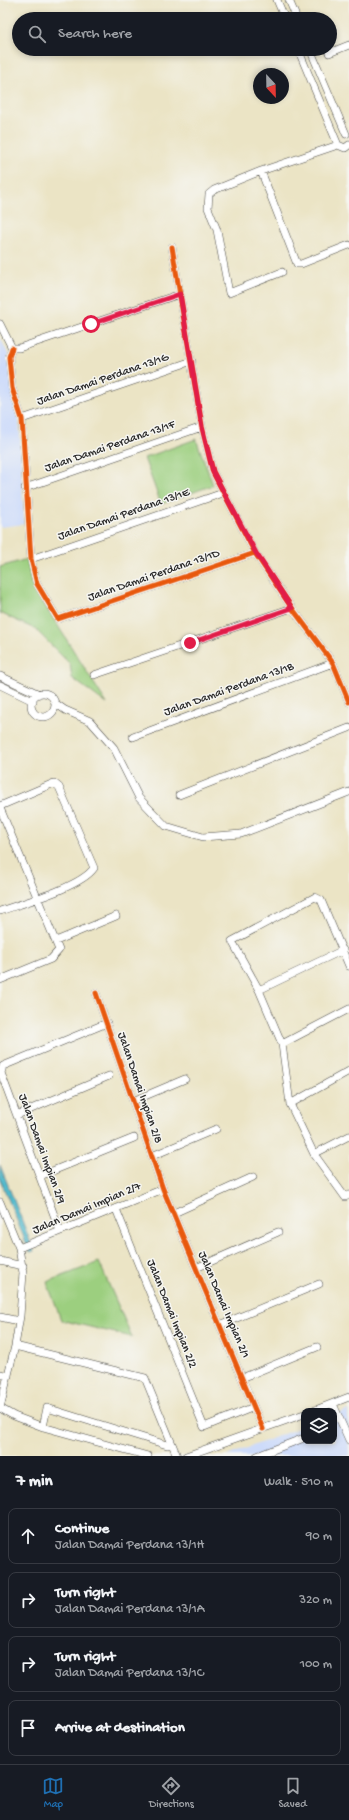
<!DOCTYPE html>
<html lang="en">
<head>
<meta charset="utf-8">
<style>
	:root { --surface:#171b24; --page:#20242c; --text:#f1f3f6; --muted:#9ea1a6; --line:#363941; --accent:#1f6fb2 }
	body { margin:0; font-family:"Gochi Hand",sans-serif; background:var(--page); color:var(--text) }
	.controls { position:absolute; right:12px; bottom:12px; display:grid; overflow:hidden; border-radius:8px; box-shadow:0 2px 6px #0003 }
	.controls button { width:36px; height:36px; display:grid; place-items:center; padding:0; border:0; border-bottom:1px solid var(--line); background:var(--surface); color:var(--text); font:20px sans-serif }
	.compass { position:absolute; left:253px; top:68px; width:36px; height:36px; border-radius:50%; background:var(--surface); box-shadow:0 2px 6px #0003; rotate:158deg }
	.stop { position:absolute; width:12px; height:12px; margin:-9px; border:3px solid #e11d48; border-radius:50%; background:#fff }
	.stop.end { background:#e11d48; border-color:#fff; box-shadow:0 1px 4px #0008 }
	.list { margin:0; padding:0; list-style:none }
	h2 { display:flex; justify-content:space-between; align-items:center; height:52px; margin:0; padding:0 16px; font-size:17px }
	h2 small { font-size:13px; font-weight:400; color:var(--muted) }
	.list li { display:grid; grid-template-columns:26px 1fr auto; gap:12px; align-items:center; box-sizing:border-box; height:56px; margin:0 8px 8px; padding:0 8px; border:1px solid var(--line); border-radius:8px }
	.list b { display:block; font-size:15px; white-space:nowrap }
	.list p { margin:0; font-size:13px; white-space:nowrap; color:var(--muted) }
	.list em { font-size:13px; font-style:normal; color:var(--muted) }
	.icon { flex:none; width:22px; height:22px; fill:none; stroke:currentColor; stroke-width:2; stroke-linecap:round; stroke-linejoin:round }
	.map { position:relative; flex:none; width:349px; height:1456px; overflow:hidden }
	.search { position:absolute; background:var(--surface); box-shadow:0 2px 6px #0003; left:12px; right:12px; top:12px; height:44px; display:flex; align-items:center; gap:10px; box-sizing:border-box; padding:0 14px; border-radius:22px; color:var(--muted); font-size:15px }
	.sheet { height:308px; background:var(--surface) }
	nav { display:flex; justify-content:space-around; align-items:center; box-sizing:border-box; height:56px; border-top:1px solid var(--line); background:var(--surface); font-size:11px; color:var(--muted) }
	nav a { display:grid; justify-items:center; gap:2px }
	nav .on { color:var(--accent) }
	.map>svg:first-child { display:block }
</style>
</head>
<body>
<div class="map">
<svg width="349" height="1456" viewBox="0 0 349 1456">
	<rect width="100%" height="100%" fill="#f6f6f2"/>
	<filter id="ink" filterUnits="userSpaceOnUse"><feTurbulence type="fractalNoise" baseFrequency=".025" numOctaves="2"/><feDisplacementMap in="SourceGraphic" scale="8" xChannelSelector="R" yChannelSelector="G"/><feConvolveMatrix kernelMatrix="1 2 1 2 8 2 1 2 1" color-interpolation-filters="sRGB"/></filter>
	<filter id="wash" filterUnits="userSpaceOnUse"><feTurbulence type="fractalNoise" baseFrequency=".012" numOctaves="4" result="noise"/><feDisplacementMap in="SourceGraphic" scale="16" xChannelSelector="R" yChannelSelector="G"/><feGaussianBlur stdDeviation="0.9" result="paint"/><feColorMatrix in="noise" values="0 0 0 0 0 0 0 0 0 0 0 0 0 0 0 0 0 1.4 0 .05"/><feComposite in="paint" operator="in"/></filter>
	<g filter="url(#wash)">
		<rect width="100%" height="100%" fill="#ebe4c5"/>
		<path fill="#cddbfa" d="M0,337L8,354L19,415L24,524L0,527Z
			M348,1410L349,1456H227L304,1426V1441H334V1415Z"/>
		<path fill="#9ccf7f" stroke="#647d55" d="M196,439L213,485L161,504L144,458Z
			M27,559L31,583L107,704L72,678L70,664L35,629L0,613V567Z
			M99,1262L132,1337L61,1320L47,1282Z"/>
		<path fill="#53bccf" stroke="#3f747d" d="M0,1165L34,1251L30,1252L0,1179Z"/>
	</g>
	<g filter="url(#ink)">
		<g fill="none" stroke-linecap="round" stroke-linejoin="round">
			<g stroke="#484742" stroke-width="8">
				<path id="street" d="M277,0L285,19
					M289,0L297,19
					M298,49L338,145
					M310,49L346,134
					M329,53L349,45
					M261,171L297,264H301L349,245
					M172,247L202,427L213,472L255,553L292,608L333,663L349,702
					M282,272L229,293L217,230L208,208L209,194L214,190L261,171L338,145L345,148L349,145
					M0,324L12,348
					M12,348L9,357L12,388L22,419L31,559L37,584L58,619L255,553
					M12,348H19L180,294
					M22,419L192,361
					M25,488L202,427
					M31,559L223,493
					M94,675L292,608
					M0,676L39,694
					M0,685L33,701
					M31 705a12 12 0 1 1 24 0a12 12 0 1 1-24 0Z
					M55,703L65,710L90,721L114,748L139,798L166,826L203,837L241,834L349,792
					M133,737L333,663
					M179,795L349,728
					M0,806L54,783L59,787L94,868C81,887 23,903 0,911
					M0,808L59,950L51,959L0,980
					M56,941L116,916
					M349,966L321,900L315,897L232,941L259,990L282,1044L290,1104L314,1154L345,1197L349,1195
					M259,990L343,950
					M96,993L163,1189L263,1429
					M282,1044L349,1009
					M133,1101L185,1079
					M290,1104L349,1071
					M17,1115L109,1076
					M314,1154L349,1136
					M152,1156L216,1129
					M40,1176L134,1138
					M0,1202L19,1248L23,1273L20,1316L15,1346L0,1408
					M116,1209L204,1427L254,1407
					M174,1213L253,1177
					M60,1231L1,1073L3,1066L107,1023
					M19,1248L163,1189
					M0,1261L23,1266
					M196,1268L278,1232
					M0,1317L19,1321
					M220,1325L319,1284
					M15,1346L145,1378L177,1456
					M0,1374L8,1376
					M242,1378L317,1347
					M333,1404L349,1440
					M0,1408L14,1416L43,1427L148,1456
					M313,1411L349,1397
					M43,1427L47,1408L167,1445L172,1444
					M186,1456L304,1414
					M257,1456L304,1438"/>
			</g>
			<use href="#street" stroke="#fff" stroke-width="7"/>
			<g stroke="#f6f6f2" stroke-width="8">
				<path id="cycleway" d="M172,247L202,427L213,472L255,553L292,608L333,663L349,702
					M12,348L9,357L12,388L22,419L31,559L37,584L58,619L255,553
					M96,993L163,1189L263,1429"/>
			</g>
			<use href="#cycleway" stroke="#e8590c" stroke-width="5"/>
		</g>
	</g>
	<g fill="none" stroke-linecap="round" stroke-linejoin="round" filter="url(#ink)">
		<path stroke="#e11d48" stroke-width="5" d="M91,324L180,294L202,427L213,472L256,553L292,608L190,643"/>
	</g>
	<g text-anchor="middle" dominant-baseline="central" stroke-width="3" stroke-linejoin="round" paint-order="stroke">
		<g font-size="12" fill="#2b2b2b" stroke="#f6f6f2">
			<text transform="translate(103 380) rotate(-19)">Jalan Damai Perdana 13/1G</text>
			<text transform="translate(110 447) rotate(-19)">Jalan Damai Perdana 13/1F</text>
			<text transform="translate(124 515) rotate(-19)">Jalan Damai Perdana 13/1E</text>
			<text transform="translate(154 576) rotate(-19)">Jalan Damai Perdana 13/1D</text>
			<text transform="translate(229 690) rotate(-20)">Jalan Damai Perdana 13/1B</text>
			<text transform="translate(139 1088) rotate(71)">Jalan Damai Impian 2/8</text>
			<text transform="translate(41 1149) rotate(70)">Jalan Damai Impian 2/9</text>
			<text transform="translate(87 1209) rotate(-23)">Jalan Damai Impian 2/7</text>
			<text transform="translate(223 1305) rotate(67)">Jalan Damai Impian 2/1</text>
			<text transform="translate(171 1314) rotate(68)">Jalan Damai Impian 2/2</text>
		</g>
	</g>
</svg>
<div class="controls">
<button><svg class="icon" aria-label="layers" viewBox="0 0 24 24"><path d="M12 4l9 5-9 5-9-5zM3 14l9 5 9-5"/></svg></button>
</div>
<svg class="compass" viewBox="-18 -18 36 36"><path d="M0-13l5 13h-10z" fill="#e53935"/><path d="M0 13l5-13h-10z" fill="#9ea1a6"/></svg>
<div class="stop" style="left:91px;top:324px"></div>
<div class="stop end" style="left:190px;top:643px"></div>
<div class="search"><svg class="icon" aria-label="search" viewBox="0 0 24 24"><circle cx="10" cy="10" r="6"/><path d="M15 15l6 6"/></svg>Search here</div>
</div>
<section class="sheet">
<h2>7 min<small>Walk · 510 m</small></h2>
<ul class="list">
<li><svg class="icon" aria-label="ahead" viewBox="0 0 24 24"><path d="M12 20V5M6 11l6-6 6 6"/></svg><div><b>Continue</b><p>Jalan Damai Perdana 13/1H</p></div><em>90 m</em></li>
<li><svg class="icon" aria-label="right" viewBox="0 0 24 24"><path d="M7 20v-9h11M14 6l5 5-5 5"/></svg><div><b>Turn right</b><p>Jalan Damai Perdana 13/1A</p></div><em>320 m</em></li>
<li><svg class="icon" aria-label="right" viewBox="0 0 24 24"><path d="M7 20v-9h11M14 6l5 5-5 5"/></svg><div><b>Turn right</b><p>Jalan Damai Perdana 13/1C</p></div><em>100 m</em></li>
<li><svg class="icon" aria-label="arrive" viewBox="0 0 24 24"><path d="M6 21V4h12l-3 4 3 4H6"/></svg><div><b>Arrive at destination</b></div></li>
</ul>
</section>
<nav>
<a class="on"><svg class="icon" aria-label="map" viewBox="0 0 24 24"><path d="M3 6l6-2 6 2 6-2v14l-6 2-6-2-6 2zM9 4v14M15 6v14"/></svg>Map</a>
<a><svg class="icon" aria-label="directions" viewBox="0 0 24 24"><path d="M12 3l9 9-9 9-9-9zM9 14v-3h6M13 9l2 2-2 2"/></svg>Directions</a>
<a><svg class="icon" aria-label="saved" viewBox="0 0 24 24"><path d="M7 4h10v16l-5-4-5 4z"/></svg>Saved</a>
</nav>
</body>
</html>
